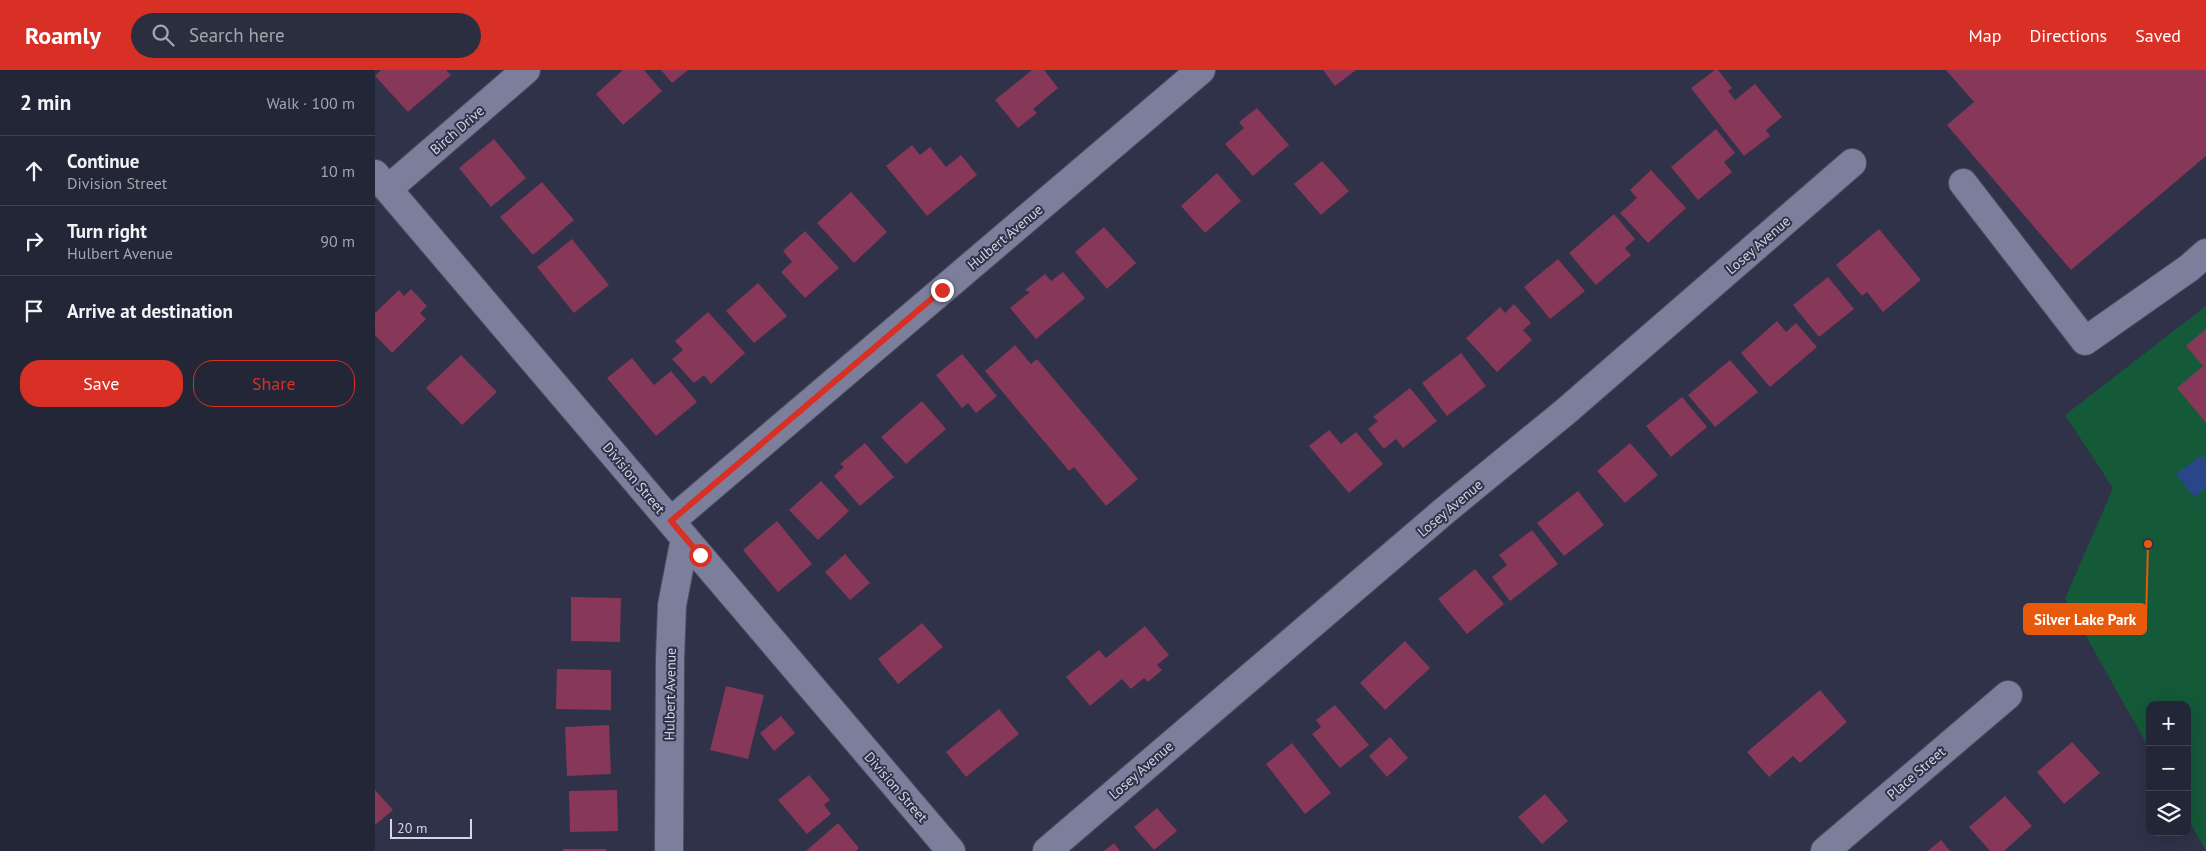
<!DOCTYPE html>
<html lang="en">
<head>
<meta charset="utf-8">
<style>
	:root { --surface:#232637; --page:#2b2e3f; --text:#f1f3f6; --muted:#a3a5ad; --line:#404352; --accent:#d93025 }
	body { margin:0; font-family:"PT Sans",sans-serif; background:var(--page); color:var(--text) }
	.controls { position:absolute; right:15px; bottom:15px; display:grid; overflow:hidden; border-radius:10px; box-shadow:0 5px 20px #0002 }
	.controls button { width:45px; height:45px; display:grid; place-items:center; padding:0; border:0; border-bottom:1px solid var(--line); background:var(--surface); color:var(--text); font:25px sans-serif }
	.scale { position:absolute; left:15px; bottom:12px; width:82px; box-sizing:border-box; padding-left:5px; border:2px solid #d4d6e5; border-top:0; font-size:14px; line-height:18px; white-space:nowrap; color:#d4d6e5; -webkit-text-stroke:4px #2f3249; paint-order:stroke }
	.stop { position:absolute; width:15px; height:15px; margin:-11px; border:4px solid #d93025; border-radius:50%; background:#fff }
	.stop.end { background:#d93025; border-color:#fff; box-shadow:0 1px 5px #0008 }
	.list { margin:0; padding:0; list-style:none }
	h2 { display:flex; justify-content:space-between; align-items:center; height:65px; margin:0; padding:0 20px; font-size:21px }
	h2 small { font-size:16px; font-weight:400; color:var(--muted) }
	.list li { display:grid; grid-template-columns:32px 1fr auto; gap:15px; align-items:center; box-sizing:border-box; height:70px; padding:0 20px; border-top:1px solid var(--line) }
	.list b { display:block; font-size:19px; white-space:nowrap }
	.list p { margin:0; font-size:16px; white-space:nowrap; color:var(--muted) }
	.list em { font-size:16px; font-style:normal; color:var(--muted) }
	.actions { display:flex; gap:10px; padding:15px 20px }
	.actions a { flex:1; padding:11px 0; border:1px solid var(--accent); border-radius:20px; text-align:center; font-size:18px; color:var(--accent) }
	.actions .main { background:var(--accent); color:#fff }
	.icon { flex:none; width:28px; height:28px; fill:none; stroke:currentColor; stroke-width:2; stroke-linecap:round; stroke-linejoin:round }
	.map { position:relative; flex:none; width:1831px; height:781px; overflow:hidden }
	header { display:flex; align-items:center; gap:30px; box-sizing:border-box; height:70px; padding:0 25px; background:var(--accent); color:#fff }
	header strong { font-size:24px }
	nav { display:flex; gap:28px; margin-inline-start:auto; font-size:18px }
	.search { width:350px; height:45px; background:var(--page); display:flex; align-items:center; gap:12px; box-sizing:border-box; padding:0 18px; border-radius:28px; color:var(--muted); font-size:19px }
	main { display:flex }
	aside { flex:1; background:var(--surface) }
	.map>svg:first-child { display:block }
</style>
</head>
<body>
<header>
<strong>Roamly</strong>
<div class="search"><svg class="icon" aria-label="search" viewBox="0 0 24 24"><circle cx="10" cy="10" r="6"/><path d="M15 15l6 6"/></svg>Search here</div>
<nav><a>Map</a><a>Directions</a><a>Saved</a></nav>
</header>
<main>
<aside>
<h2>2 min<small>Walk · 100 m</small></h2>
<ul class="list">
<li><svg class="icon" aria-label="ahead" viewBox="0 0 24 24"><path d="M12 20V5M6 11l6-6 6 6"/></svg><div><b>Continue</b><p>Division Street</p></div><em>10 m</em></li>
<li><svg class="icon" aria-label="right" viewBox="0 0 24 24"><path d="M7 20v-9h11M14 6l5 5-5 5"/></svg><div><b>Turn right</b><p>Hulbert Avenue</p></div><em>90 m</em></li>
<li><svg class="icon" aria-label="arrive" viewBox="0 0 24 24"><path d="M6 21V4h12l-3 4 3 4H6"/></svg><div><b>Arrive at destination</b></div></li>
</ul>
<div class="actions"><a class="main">Save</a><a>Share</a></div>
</aside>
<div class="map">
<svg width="1831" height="781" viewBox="0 0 1831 781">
	<rect width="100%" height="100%" fill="#2f3249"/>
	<path fill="#145938" d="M1831,236V781L1812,747V635H1775V680L1690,529L1738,418L1690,345Z"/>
	<path fill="#294788" d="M1827,385L1831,391V418L1819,427L1801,404Z"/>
	<path fill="#873758" d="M6,0H71L76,5L33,42L0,6Z
		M248,0H269L287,21L248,55L221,24Z
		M286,0H313L297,13Z
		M657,0H669L683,18L658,39L662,43L643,58L620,30Z
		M948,0H981L960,16Z
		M1340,0H1343L1357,18L1353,21L1360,30L1380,14L1407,47L1391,60L1395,66L1369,86L1316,18Z
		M1571,0H1831V86L1696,200L1572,55L1599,32Z
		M882,38L914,75L878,106L850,74L869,58L864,52Z
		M1341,59L1360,83L1349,92L1357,102L1323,130L1296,97Z
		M119,69L151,108L116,137L84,98Z
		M537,75L545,85L555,77L571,97L586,85L602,105L552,146L511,96Z
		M947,91L974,121L946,145L919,114Z
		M1276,100L1311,138L1273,173L1245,143L1262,128L1255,120Z
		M842,103L866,131L830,163L806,136Z
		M167,112L199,150L158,185L125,147Z
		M476,122L512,162L479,193L442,153Z
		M1239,144L1260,169L1250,178L1256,185L1221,215L1194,183Z
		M729,157L761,193L732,219L700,182Z
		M1504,159L1546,210L1508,242L1492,222L1487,226L1461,195Z
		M430,161L464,198L430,228L406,202L417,192L408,181Z
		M197,169L234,215L199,243L162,197Z
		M1183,189L1210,221L1175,249L1149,217Z
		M688,202L710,228L661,269L635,238L655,222L650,220L670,204L676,211Z
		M1453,207L1479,239L1444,267L1418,235Z
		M383,213L412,246L379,273L351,241Z
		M36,219L52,236L45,243L51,249L17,283L0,265V243L24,220L29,226Z
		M1139,234L1156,253L1148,260L1157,270L1122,302L1091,268L1125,237L1130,243Z
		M333,242L370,283L336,314L329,305L319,313L297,289L308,280L300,271Z
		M1402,251L1411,262L1421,253L1442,277L1395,317L1366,283Z
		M1831,259V353L1802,318L1828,296L1811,276Z
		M640,275L656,294L662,289L763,409L731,436L699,397L694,401L610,301Z
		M1086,283L1111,316L1072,346L1047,313Z
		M587,284L622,326L601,343L593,333L587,338L561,305Z
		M86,285L122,322L87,355L51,318Z
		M257,288L279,315L296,301L322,332L281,366L232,308Z
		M1355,290L1383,322L1340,357L1313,325Z
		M1035,318L1062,351L1028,378L1021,369L1009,379L993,359L1003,351L998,347Z
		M1307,327L1332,357L1296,387L1271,356Z
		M547,331L571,359L531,394L506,367Z
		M954,360L966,374L981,362L1008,394L974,423L934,376Z
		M490,373L519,407L485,436L459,406L469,397L465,394Z
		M1255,373L1283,405L1250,433L1222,401Z
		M446,411L474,441L443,470L414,440Z
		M1203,421L1229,455L1189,486L1162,453Z
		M402,451L437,494L403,522L368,480Z
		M1157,460L1183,494L1135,531L1117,507L1132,495L1124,485Z
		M470,484L495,513L475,530L450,502Z
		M1100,499L1129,534L1092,564L1063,529Z
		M196,527L246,528L245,572L196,571Z
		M547,553L568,577L523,614L503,589Z
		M770,556L794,585L782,595L787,600L773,612L769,608L756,619L747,609L715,636L691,607L724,580L731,588Z
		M1030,571L1055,598L1010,640L985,613Z
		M182,599L236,600V640L181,639Z
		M351,616L389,625L373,689L335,680Z
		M1445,620L1472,652L1425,693L1418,686L1394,707L1372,682Z
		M960,635L994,675L965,698L937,664L946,657L941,650Z
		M624,639L644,664L591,707L571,682Z
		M406,646L420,663L399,681L385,663Z
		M234,655L236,704L192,706L190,657Z
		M1015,667L1033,688L1012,707L994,686Z
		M1697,672L1725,703L1689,734L1662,702Z
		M917,673L956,723L930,744L891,694Z
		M434,705L455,730L449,735L456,744L432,764L403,730Z
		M0,720L18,740L0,755Z
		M242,720L243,761L195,762L194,721Z
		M1170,724L1193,751L1167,774L1143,747Z
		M1630,726L1657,756L1629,781H1615L1594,757Z
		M782,738L802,761L779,780L759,757Z
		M463,753L484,778L481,781H431Z
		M1566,770L1575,781H1553Z
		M739,773L745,781H729Z
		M188,779H231V781H188Z"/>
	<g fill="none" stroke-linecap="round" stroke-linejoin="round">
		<g stroke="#4c4e62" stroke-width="30">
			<path id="minor" d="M0,104L576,781
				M1588,113L1710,271L1814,198L1831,183
				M13,119L151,0
				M296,451L826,0
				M294,781L295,589L297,535L310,468
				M672,781L1068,442L1190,342L1477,93
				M1450,781L1633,625"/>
		</g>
		<use href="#minor" stroke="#7b7f9b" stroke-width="28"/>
	</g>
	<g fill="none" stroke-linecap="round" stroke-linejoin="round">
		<path stroke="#d93025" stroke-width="6" d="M325,485L296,451L567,220"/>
	</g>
	<g text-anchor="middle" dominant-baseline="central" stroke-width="4" stroke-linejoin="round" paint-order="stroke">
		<g font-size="14" fill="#d4d6e5" stroke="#2f3249">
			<text transform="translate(82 60) rotate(-41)">Birch Drive</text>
			<text transform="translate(630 167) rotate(-40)">Hulbert Avenue</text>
			<text transform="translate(1383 175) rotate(-41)">Losey Avenue</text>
			<text transform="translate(259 408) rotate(50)">Division Street</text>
			<text transform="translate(1075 438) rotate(-40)">Losey Avenue</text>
			<text transform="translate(295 624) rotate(-89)">Hulbert Avenue</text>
			<text transform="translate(766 700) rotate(-41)">Losey Avenue</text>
			<text transform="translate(1541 703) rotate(-41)">Place Street</text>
			<text transform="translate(521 717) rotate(49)">Division Street</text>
		</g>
	</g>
	<path fill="none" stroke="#e8590c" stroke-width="2" d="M1773 474L1771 549"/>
	<circle fill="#e8590c" stroke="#2f3249" stroke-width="2" cx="1773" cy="474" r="5"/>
	<rect fill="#e8590c" stroke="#e8590c" stroke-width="2" x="1649" y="534" width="122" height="30" rx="5"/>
	<g font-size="15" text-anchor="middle" font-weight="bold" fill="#fff">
		<text x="1710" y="555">Silver Lake Park</text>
	</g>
</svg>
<div class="controls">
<button>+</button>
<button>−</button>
<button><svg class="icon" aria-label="layers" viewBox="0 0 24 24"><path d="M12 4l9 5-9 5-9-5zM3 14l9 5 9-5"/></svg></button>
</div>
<div class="scale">20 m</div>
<div class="stop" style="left:325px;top:485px"></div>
<div class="stop end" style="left:567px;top:220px"></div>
</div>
</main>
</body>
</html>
